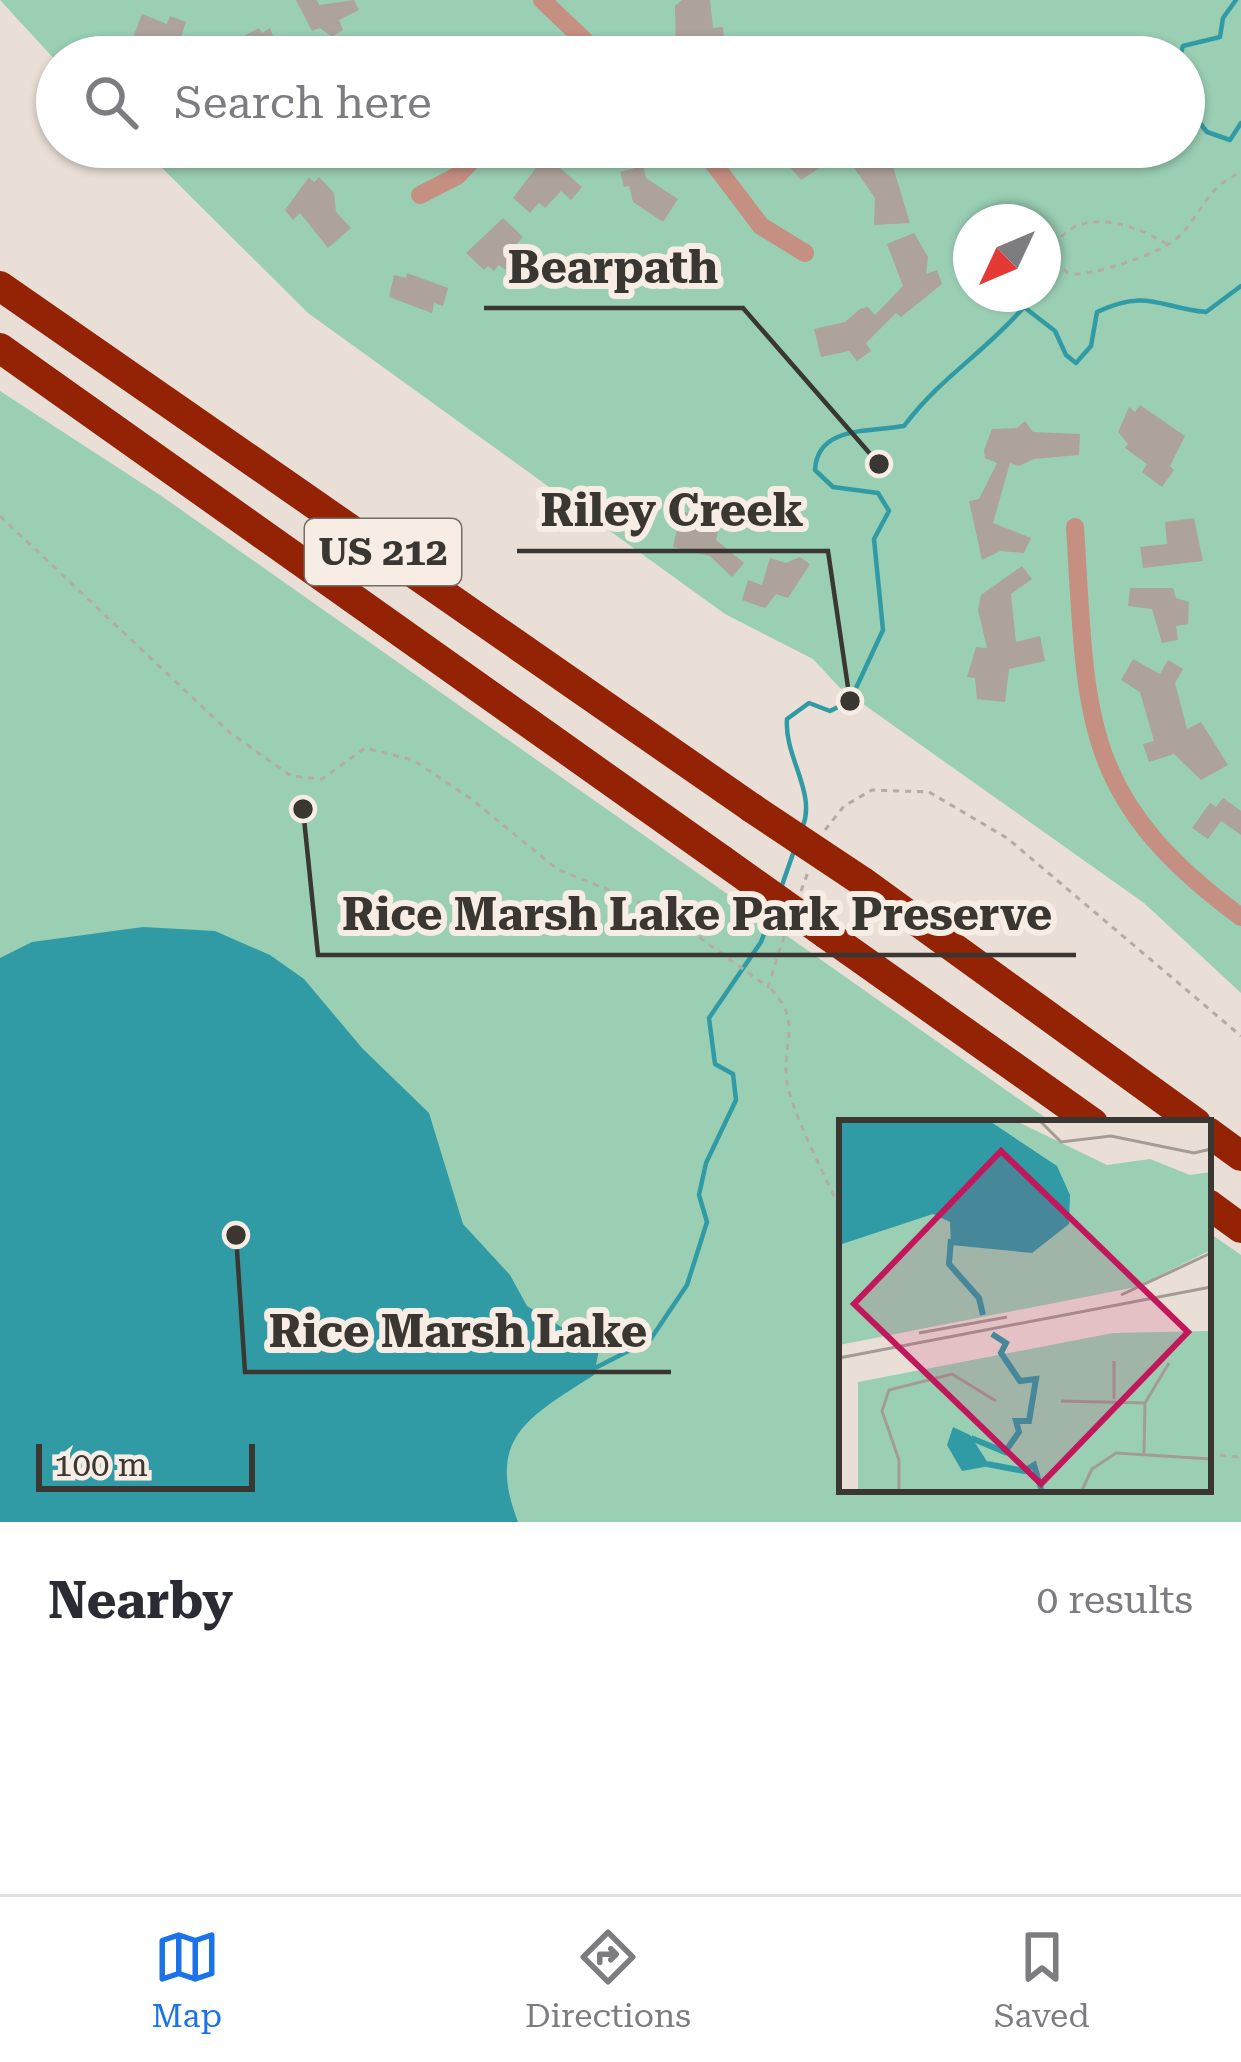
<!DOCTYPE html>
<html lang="en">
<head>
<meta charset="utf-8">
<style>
	:root { --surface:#fff; --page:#f2f2f3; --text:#2b2b33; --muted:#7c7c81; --line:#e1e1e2; --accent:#1a73e8 }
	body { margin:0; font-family:"Roboto Serif",serif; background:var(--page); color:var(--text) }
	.compass { position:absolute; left:953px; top:204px; width:108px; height:108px; border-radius:50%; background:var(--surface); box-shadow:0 3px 9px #0004; rotate:226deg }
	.scale { position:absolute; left:36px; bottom:30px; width:219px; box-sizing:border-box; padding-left:12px; border:6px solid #3a3733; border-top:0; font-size:33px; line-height:42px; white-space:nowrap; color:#3a3733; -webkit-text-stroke:9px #f7ede4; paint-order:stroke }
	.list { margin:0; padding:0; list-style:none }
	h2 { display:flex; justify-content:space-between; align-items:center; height:156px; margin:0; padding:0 48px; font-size:51px }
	h2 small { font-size:39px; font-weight:400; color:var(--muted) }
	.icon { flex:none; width:66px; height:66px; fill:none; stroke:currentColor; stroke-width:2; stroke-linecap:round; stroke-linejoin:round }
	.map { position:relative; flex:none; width:1241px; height:1522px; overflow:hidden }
	.search { position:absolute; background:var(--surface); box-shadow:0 3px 9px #0004; left:36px; right:36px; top:36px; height:132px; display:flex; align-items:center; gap:30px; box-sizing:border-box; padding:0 42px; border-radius:66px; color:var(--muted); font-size:45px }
	.sheet { height:372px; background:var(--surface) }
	nav { display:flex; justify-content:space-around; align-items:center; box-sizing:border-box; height:168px; border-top:3px solid var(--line); background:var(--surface); font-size:33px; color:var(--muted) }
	nav a { display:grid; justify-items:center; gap:6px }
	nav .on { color:var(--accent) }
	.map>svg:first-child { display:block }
</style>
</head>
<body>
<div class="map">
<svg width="1241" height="1522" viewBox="0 0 1241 1522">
	<rect width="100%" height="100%" fill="#e9dfd7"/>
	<path fill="#9acfb4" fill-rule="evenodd" d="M0,0H1241V993L1144,903L839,687L813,659L725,614L308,313L141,147H1184V57H57V62ZM971,222H1043V294H971Z
		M0,391L160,495L1053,1123H842V1489H1208V1232L1241,1255V1522H0Z"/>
	<path fill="#319ba5" d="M143,927L215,931L270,955L304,979L362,1048L429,1113L463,1224L510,1275L527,1306L599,1350L594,1375C529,1417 485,1437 518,1522H0V958L32,942Z"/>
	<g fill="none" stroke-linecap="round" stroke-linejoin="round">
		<path stroke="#319ba5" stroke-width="4.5" d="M1180,57L1183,46L1220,37L1223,18L1236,0
			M1184,71L1186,105L1207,132L1230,140L1241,123
			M803,826C816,792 784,756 787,719L809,703L830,711L850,701L883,630L874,539L889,511L878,493L833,487L815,470C817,426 869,432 904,426C941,377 984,353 1024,307L1055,331L1066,355L1076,363L1091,346L1097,312C1147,288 1161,308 1206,312L1241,286
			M781,888L795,848
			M593,1369L650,1340L687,1285L707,1222L699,1195L706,1163L736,1100L733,1074L715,1064L709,1018L761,942L773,910"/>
	</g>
	<path fill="#ada39b" d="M296,0H317L319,5L354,0L359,10L339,20L343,30L332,37L320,28L312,31Z
		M682,0H710L713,28L723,27L725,46L705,49L706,57H676L675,6Z
		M142,14L167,24L170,16L186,22L178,45L168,41L162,57H144L147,51L130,45Z
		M259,28L262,33L270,28L281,57H207L209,39L236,40Z
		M542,147L565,162L560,168L582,187L571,200L561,191L545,208L539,203L530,213L513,198L539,164L532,158Z
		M785,147H830L838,156L801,180L789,166L794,162Z
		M888,150L910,223L874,225L875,198L852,165Z
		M643,166L646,178L678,199L663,222L633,202L629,186L624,187L620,172Z
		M309,177L314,182L319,177L334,193L336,212L351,228L328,248L300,213L293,220L285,210Z
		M503,218L523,237L510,251L517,258L506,270L499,265L494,271L488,266L484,270L466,253Z
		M914,233L928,257L926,274L937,270L942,284L901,317L896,313L866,343L871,351L857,361L849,351L821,357L814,329L845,322L860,309L868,307L875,315L903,286L887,244Z
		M407,273L448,288L443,306L434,303L432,313L389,297L394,275L406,278Z
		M1140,405L1185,436L1170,466L1174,470L1162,487L1142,472L1147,464L1125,448L1128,444L1118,432L1129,407L1135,412Z
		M1025,421L1033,432L1080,434L1079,455L1034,459L1019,466L1010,463L993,523L1031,538L1024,553L1000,551L982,560L969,501L979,499L997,463L985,458L984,450L992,429L1017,428Z
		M681,511L720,522L716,540L744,563L732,577L710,556L673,547Z
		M1194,518L1203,561L1143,568L1140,547L1167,544L1165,522Z
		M800,557L810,564L788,598L776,594L765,608L742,600L748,580L762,585L770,558L786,563Z
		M1022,566L1032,579L1011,594L1016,642L1040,636L1045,661L1009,669L1005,702L977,699L975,678L967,677L976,647L987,648L978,610L981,595Z
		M1130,588H1173L1176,598L1189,602L1188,624L1176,626L1178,640L1162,643L1152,609L1128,606Z
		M1133,659L1160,674L1168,660L1183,669L1175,683L1187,729L1201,722L1228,765L1201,780L1174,754L1149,762L1143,744L1154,741L1140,692L1121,680Z
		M1223,798L1241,811V835L1221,821L1208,839L1192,828L1210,803L1216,807Z"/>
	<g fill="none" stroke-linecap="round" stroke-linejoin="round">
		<path stroke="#b3aca5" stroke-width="3" stroke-dasharray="6 6" stroke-linecap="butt" d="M1167,244C1132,223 1075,204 1051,251L1052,260L1068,273C1088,279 1159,253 1175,240C1201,218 1205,186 1241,173
			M0,516L229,732L291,776L322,779L365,748L413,760L470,798L557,869L667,914L768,987L785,934
			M825,830L844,806L872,790L929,792L1007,838L1241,1036
			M801,891L808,872
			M771,989C800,1019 785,1038 786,1075C787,1105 829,1183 842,1214
			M1208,1454L1241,1457"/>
		<path stroke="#c58f82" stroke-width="18" d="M542,0L602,57
			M701,147L761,226L805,253
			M420,195L457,176L485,147
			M1075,527C1087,715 1078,797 1241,917"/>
		<path stroke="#942204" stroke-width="30" d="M0,286L752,808
			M0,348L722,860
			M863,882L1196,1123
			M826,934L1093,1123
			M1208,1132L1241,1156
			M1208,1204L1241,1228"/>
		<path stroke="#942204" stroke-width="30" d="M752,808L863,882
			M722,860L826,934"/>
	</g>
	<g text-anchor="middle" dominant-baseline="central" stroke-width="12" stroke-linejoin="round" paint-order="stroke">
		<rect fill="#f7ede4" stroke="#736e68" stroke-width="3" x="305" y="519" width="156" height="66" rx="9"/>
		<g font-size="39" font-weight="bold" fill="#3a3733">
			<text x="383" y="552">US 212</text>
		</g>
	</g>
	<g transform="translate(839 1120)">
		<rect width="372" height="372" fill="#e9dfd7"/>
		<path d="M0,0H175L268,45L311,39L351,55L372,52V130L297,167L0,225ZM372,211V372H19V262L274,213Z" fill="#9acfb4"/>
		<path d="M0,0H149L218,46L231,75L230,104L193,133L112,125L111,102L94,94L0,125ZM114,307L131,315L151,346L123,351L108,325Z" fill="#319ba5"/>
		<path fill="none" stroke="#319ba5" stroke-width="6" d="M112,119L110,144L140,178L144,195M132,318L166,332L180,312L177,301H190L197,259L181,261L162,233L167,223L153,214M148,344L185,351L195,345L203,372"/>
		<path fill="none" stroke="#a39c95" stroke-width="3" d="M200,0L222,22L272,16L355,33L372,29M282,175L372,133M80,213L168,197M0,238L372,167M275,241V279M222,281L306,283M305,333L306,283L330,243M60,372V340L43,291L50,270L113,254L157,281M242,372L253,349L277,333L372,339"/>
		<path fill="#c2185b" fill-opacity="0.15" stroke="#c2185b" stroke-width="6" d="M162,31L349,212L202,364L15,184Z"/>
		<rect width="372" height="372" fill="none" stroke="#3a3733" stroke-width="6"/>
	</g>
	<path fill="none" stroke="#3a3733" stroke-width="4.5" d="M879 464L743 308H484M850 701L828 551H517M303 809L318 955H1076M236 1235L245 1372H671"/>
	<g fill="#3a3733" stroke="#f7ede4" stroke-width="4.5">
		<circle cx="879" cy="464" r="12"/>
		<circle cx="850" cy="701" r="12"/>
		<circle cx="303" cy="809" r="12"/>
		<circle cx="236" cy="1235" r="12"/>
	</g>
	<g font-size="45" text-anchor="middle" font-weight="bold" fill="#3a3733" stroke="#f7ede4" stroke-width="12" stroke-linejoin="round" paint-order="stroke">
		<text x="613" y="283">Bearpath</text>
		<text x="672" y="526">Riley Creek</text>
		<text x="697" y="930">Rice Marsh Lake Park Preserve</text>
		<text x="458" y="1347">Rice Marsh Lake</text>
	</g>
</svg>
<svg class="compass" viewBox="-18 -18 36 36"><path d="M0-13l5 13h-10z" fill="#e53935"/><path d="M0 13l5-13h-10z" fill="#7c7c81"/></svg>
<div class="scale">100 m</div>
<div class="search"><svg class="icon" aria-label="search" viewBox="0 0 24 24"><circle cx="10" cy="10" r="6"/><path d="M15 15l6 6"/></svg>Search here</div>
</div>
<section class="sheet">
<h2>Nearby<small>0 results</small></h2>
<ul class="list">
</ul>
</section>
<nav>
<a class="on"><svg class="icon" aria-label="map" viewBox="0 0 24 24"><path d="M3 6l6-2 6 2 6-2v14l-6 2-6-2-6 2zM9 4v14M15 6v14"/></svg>Map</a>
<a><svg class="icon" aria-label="directions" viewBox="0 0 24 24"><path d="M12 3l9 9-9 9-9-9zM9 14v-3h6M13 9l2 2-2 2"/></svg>Directions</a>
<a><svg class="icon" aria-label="saved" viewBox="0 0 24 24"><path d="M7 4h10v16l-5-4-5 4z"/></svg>Saved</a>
</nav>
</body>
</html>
